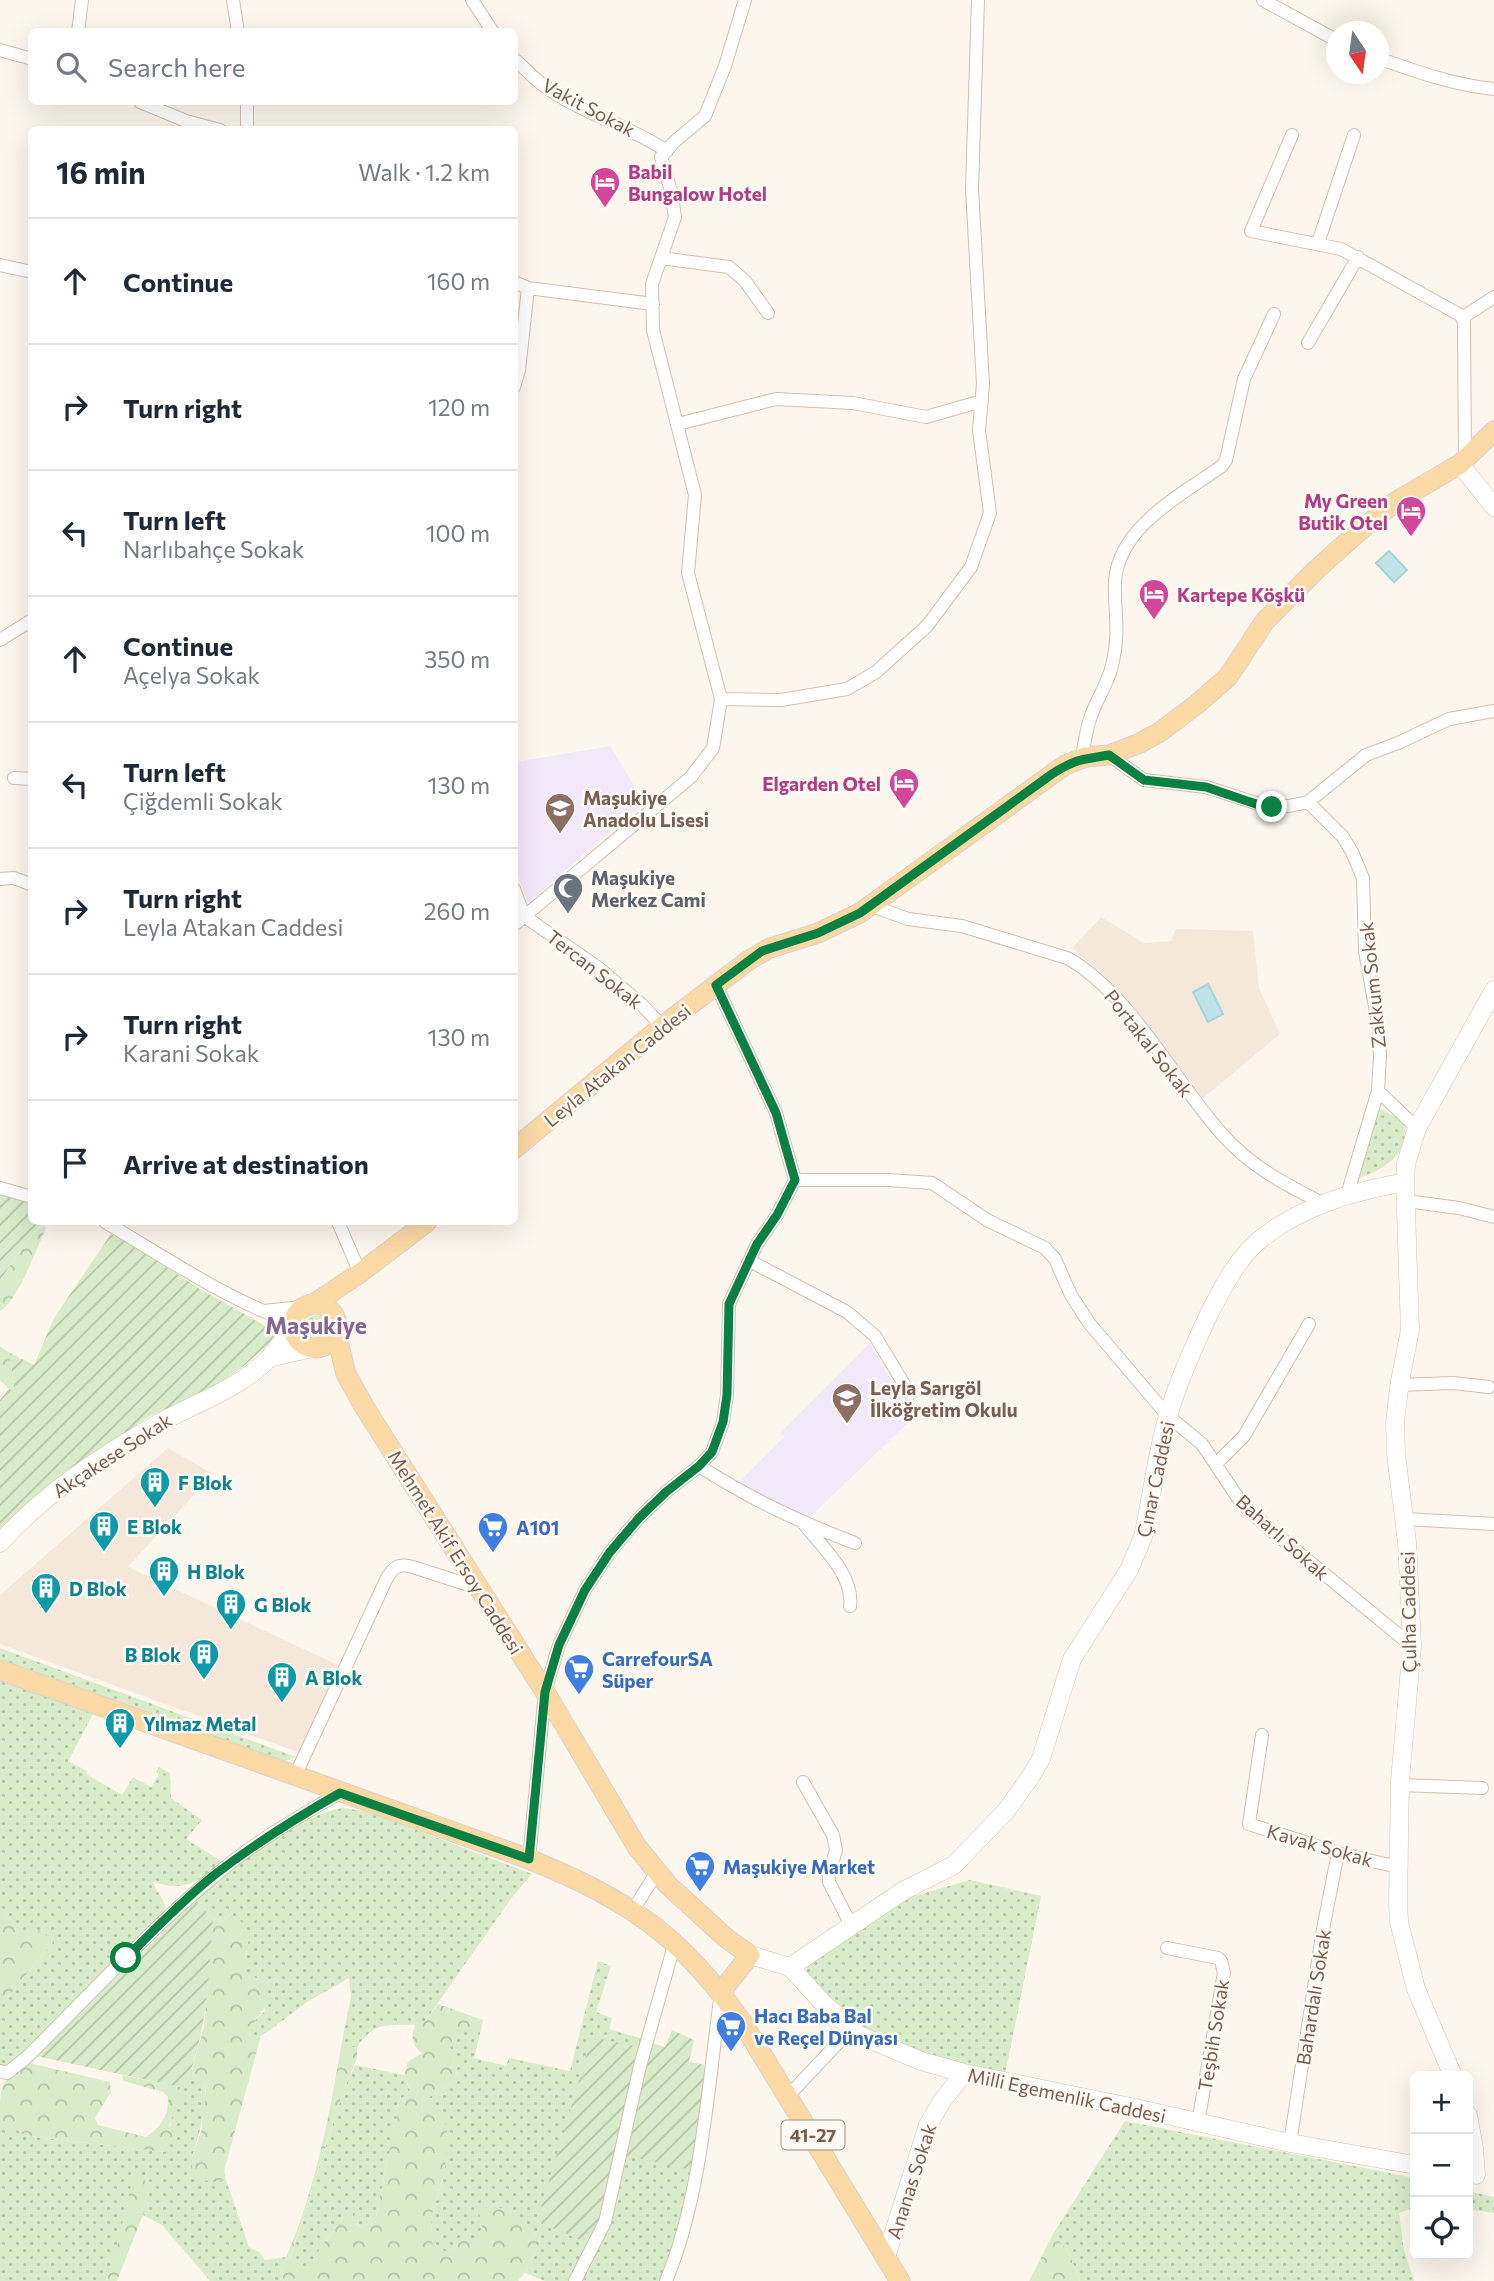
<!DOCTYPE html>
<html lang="en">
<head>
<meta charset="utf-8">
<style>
	:root { --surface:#fff; --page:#f6f6f7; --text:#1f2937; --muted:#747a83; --line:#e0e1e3 }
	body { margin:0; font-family:Commissioner,sans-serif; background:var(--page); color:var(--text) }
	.controls { position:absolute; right:21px; bottom:21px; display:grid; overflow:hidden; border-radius:10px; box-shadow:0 7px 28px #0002 }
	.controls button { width:63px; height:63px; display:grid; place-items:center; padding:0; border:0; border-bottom:2px solid var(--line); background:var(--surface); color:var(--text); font:35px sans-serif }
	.compass { position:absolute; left:1326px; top:21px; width:63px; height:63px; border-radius:50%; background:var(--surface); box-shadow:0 7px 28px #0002; rotate:167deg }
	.stop { position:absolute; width:21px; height:21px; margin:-16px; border:5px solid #0b8043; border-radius:50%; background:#fff }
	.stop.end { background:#0b8043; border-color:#fff; box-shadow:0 2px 7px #0008 }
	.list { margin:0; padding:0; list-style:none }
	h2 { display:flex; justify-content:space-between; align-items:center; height:91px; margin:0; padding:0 28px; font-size:30px }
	h2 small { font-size:23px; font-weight:400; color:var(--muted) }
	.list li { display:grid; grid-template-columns:46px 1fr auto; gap:21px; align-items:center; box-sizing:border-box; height:126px; padding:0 28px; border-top:2px solid var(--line) }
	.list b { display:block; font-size:26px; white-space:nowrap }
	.list p { margin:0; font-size:23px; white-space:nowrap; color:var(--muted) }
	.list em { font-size:23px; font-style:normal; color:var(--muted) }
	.icon { flex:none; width:38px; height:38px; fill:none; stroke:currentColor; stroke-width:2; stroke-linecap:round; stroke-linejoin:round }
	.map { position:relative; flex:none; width:1494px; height:2281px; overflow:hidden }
	.search { position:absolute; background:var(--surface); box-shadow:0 7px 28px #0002; left:28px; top:28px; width:490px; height:77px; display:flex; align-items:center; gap:18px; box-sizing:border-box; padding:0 24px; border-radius:10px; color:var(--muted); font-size:26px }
	.panel { position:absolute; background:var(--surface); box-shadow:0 7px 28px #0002; left:28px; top:126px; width:490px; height:1099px; border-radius:10px }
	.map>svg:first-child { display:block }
</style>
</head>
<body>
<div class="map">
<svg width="1494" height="2281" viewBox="0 0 1494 2281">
	<defs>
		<pattern id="grass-dots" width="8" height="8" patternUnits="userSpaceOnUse" patternTransform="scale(1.75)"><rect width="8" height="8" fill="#d8ecc9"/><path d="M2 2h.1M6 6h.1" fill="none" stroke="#b4c2a5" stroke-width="1.8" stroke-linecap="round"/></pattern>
		<pattern id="forest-crowns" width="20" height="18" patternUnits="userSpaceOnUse" patternTransform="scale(1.75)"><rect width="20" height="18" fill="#d8ecc9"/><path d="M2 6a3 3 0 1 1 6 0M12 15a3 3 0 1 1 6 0" fill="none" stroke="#b4c2a5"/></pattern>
		<pattern id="garden-furrows" width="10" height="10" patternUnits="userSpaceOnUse" patternTransform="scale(1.75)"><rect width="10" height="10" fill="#d8ecc9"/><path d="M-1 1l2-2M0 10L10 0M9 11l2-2" fill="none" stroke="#b4c2a5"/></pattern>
	</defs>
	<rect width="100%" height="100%" fill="#fdf6ec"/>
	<path fill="#f5e8da" d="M1101,917L1144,943L1171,941L1176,929L1253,931L1259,988L1280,1034L1201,1100L1173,1061L1110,981L1072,948Z
		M168,1448L213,1474L128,1567L340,1666L300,1753L0,1644V1595Z"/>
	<path fill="#f3e8fa" d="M610,746L644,802L528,903L515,867V762Z
		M870,1343L913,1418L807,1520L738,1483L784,1437L781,1432Z"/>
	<path fill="url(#grass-dots)" d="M1379,1108L1395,1116L1405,1127C1411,1153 1380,1172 1359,1178Z
		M305 1326a11 11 0 1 1 22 0a11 11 0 1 1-22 0Z
		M0,1648L296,1757L286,1761L0,1659Z
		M0,1679L93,1714L68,1761L87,1771L86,1774L122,1795L133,1777L151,1787L159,1774L156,1772L159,1767L170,1773L171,1798L202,1820L186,1839L223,1862C196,1882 188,1892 153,1882C157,1893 165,1899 166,1911L16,2061L5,2067L0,2066V2007L53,1942L20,1935L0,1906Z
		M343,1808L369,1812L532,1874L513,1896L423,2024C392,2027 376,2018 357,2047H341L351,1996L349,1978L307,2002L269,2031L252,2041L249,2033L253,2022L265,2011L258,1979L246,1974L243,1966L247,1952L232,1916L213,1920L196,1900C235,1868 292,1817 343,1808Z
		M970,1880L1041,1896L1005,2075C959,2064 908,2052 866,2029C843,2017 825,1993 806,1975L808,1965L894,1906L914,1896Z
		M598,1961L611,1966L596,2012L612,2018L609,2029L647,2040L559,2151L538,2220L621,2154L696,2171L666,2281H545L525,2273L531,2265L540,2240L525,2223L482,2226L477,2242L463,2240L449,2251H433L431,2218L445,2172L424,2100L455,2081L457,2070L450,2047L456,2033L482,2025L474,2058L506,2066L509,2058L570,2071Z
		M355,2065L404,2075L411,2093L400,2099L376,2216L362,2228L345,2215L319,2250L312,2266L302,2268L290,2259L344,2089Z
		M192,2068L193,2076L205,2080C208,2107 199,2135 191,2160L216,2182L226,2180L249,2247L259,2252L265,2260L287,2257L280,2271L284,2281H210L162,2225L143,2215L146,2207L115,2255L106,2281H0V2119L26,2136L165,2152L172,2116Z
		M1125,2121L1415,2178V2207L1399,2213L1404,2250L1414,2281H1080L1068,2251L1053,2234Z
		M1468,2191L1494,2197V2213L1468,2209Z"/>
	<path fill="url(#forest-crowns)" d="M44,1225L46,1228C38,1246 16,1304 0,1311V1280L34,1232Z
		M0,1346L10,1353L14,1391L9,1389L0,1380Z
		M0,1906L20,1935L41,1930L53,1942L0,2007Z
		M232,1916C264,1931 239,1950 246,1974L258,1979L268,1987C268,2012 257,2013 249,2033L252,2041L261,2036L224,2171L226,2180L216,2182L200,2180L193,2173L191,2160L201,2132L206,2091L205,2080L193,2076L192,2068L204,2027L213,1920Z
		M438,2004L483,2020L482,2025L456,2034L450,2047L457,2070L455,2081L424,2100L442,2113L447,2128L445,2172L431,2218L433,2250L449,2251L463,2240L477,2242L482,2226L478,2207L502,2208L525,2223L540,2240L531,2265L518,2281H284L280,2271C313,2200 328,2124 341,2047H357V2058L344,2089L290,2258L302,2268L312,2265L319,2250L345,2215L355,2213L356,2224L362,2228L376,2216L400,2099L411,2092L404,2075L408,2062L422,2053C411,2044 411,2038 415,2024H423Z
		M29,2063L110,2082L111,2092L95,2118L98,2125L146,2137C161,2127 169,2115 168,2097L163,2092L123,2081L122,2075L184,2088L169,2126L174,2132L165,2152L26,2136L0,2119C0,2082 0,2082 29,2063Z
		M133,2176L142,2178L150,2186L146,2207L117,2281H106L115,2255Z
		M1053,2234L1068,2251L1080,2281H1029Z"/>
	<path fill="url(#garden-furrows)" d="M0,1194L31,1202L32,1222H46L34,1232L0,1280Z
		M111,1234L140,1250L200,1289L278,1333C254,1360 229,1379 197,1396C174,1407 147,1413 130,1431L54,1482L26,1504L0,1533V1400L9,1389L14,1390L10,1353L34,1365L54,1318Z
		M196,1900L213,1920C208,1980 208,2031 184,2088L36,2056Z
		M672,2030L694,2040L689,2062L711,2066L696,2171L621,2155L593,2246L537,2221L592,2037L645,2048L652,2043L665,2047Z"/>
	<path fill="#bfe3e8" stroke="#a5d3da" stroke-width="2" d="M1389,551L1407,570L1394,582L1376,563Z
		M1208,984L1223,1014L1208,1022L1193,992Z"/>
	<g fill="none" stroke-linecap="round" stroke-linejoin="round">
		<g stroke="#d1beb0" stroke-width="14">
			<path id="street" d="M233,0L238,32
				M472,0L493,32
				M1263,0L1336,40
				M78,32L82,0
				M0,50L32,59
				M1378,58C1417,72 1454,85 1494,89
				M514,59C525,68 535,80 547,88C584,114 629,126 667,151
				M140,102L186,121L220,130
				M247,130V102
				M1292,135L1251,231L1341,249L1460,315L1464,321L1465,460
				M1318,243L1354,135
				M661,258L729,267L745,281L768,313
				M0,265L32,272
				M514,282L528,288L653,304
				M1462,318L1494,297
				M1308,343L1358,257
				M514,387L519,370L528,288
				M678,424L776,399L853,403L926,417L982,401
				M0,640L32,620
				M721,699L781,700L847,689L876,672L927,626L971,567L990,513L979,430L983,384L972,189L978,0
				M1109,755L1144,780L1206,787L1265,806H1289L1308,802L1366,755L1398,743L1449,719L1494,711
				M1082,758C1084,745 1086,729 1091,716C1097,698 1110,681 1113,661C1120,631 1114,610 1115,581C1119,526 1183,494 1222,466L1226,460L1244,379L1274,314
				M14,778L32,779
				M1308,802L1343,837L1352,852L1363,878L1365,951L1379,1029L1380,1057L1378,1091L1417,1128
				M0,879L14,878L32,885
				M514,889L524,916L600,969L641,1004L662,1026
				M872,906L908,919L962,926L1067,958C1128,991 1174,1080 1221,1133C1251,1167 1283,1183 1322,1203
				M514,925L691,777L713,748L721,699L688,573L695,495L653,330L652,284L675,217L671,191L661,157L674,142L705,116L725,66L745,0
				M716,985L776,1113L795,1180
				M795,1180H888L932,1183L987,1220L1045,1248L1055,1259L1071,1295L1089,1323L1168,1416L1202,1444L1242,1504L1272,1531L1412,1646
				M0,1188L32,1197
				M1347,1195L1378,1091
				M1406,1201L1459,1208L1494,1217
				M105,1222C168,1259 224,1298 293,1323
				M338,1222L360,1273
				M750,1261L847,1312L875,1336L910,1394
				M264,1311L302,1307
				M1399,1385L1453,1383L1489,1387
				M1216,1464L1244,1436L1309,1324
				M699,1466C751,1499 797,1521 855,1543
				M1405,1519L1494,1524
				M804,1524C822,1547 854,1575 850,1606
				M1262,1735L1249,1824L1338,1853L1398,1867
				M295,1776L386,1580C393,1567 398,1563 413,1567L478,1588
				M803,1782L833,1835L836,1850L829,1874V1882L851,1925
				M1400,1785L1482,1788
				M529,1859L545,1692L559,1645L585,1590L610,1552L639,1518L666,1492L699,1466L712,1452L723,1422L727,1395L729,1304L757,1244L777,1215L795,1180
				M633,1910L657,1872
				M1167,1948L1218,1958L1221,1961L1224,1973L1198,2123
				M0,2071L7,2073L26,2058C87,1998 145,1934 211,1879C250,1845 296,1818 340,1793
				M789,2095L851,2029
				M1290,2143L1323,1929L1338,1853
				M575,2281L605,2222L640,2066L675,1942
				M666,2281C702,2195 708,2085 721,1992"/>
		</g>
		<g stroke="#d6c0b0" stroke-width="19">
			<path id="secondary" d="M1460,464L1494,507
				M269,1358L312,1348
				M0,1543C43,1495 98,1458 154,1426C192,1404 239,1390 270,1357C278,1348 285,1337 293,1327
				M750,1955L790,1967L824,2004L859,2035L921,2061L964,2073L1140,2109L1290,2143L1415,2165
				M790,1967L903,1891L954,1865L1006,1811L1031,1776L1041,1759L1072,1659L1129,1570L1143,1537C1152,1497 1156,1456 1168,1416C1178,1381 1194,1346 1210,1312C1224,1285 1238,1257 1262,1238C1304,1205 1353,1192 1405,1182
				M1453,2076L1416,1989L1399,1922L1398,1903L1400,1781L1412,1646L1407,1542L1396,1454L1395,1422L1400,1381L1410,1330L1405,1182L1406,1164L1417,1128L1494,990
				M1468,2115L1474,2148L1476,2175
				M886,2257L928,2125L942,2101L964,2073"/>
		</g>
		<g stroke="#dad1cd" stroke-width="21">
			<path id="primary" d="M514,1149L665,1024L749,960L770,948L818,933L860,913L1065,765L1086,757L1109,755L1140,743L1160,732L1197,704L1228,677L1265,621L1317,569L1356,534L1395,502L1460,464L1494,431
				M315,1303L360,1273L427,1222
				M293 1326a22 22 0 1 1 44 0a22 22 0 1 1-44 0Z
				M336,1333L346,1374L365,1408L545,1692L637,1847L668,1885L726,1938L750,1955L721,1992
				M0,1670L529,1859C628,1900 680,1934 742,2022L900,2281"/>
		</g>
		<use href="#street" stroke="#fff" stroke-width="12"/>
		<use href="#secondary" stroke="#fff" stroke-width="18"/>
		<use href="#primary" stroke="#fbd9a5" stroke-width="19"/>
	</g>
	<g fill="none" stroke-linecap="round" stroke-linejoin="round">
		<path stroke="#0b8043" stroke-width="9" d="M126,1958C154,1930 182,1901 213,1876C253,1845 296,1818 340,1793L529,1859L545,1692L559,1645L585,1590L610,1552L639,1518L666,1492L699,1466L712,1452L723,1422L727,1395L729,1304L757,1244L777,1215L795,1180L776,1113L716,985L762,951L818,933L860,913L1052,774C1077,758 1082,760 1109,755L1144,780L1206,787L1256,804L1272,807"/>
	</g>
	<defs>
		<g id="hotel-pin" transform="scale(1.575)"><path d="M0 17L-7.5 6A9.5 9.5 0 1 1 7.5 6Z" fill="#d1479c" stroke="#fffaf3"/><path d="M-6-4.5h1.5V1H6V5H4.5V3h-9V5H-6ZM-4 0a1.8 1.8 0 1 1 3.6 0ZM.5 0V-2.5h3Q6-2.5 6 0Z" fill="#fff"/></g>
		<g id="school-pin" transform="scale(1.575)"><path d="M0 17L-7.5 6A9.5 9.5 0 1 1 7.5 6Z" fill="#8d6e63" stroke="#fffaf3"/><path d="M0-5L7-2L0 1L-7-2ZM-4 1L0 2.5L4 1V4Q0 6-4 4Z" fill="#fff"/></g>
		<g id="mosque-pin" transform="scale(1.575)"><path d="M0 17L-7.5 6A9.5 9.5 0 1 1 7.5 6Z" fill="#6b7280" stroke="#fffaf3"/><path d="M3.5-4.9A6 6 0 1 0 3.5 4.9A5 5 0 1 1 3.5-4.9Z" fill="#fff"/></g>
		<g id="building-pin" transform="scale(1.575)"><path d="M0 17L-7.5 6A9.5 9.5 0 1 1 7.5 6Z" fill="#0f9aa8" stroke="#fffaf3"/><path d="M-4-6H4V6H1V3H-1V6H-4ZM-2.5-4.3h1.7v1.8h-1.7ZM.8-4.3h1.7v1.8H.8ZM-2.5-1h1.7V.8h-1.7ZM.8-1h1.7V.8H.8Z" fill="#fff"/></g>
		<g id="supermarket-pin" transform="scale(1.575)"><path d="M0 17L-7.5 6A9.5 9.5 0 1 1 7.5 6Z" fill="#3f7fe0" stroke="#fffaf3"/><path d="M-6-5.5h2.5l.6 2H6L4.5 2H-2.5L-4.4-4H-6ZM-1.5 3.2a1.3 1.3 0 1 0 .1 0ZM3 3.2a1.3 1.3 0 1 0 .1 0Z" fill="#fff"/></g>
	</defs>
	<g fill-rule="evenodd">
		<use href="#hotel-pin" x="605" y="182"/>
		<use href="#hotel-pin" x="1411" y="511"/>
		<use href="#hotel-pin" x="1154" y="594"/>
		<use href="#hotel-pin" x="904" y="783"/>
		<use href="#school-pin" x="560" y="808"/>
		<use href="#mosque-pin" x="568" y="888"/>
		<use href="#school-pin" x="847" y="1398"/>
		<use href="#building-pin" x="155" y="1482"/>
		<use href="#building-pin" x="104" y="1526"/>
		<use href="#supermarket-pin" x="493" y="1527"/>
		<use href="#building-pin" x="164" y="1571"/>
		<use href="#building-pin" x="46" y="1588"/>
		<use href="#building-pin" x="231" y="1604"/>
		<use href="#building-pin" x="204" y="1654"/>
		<use href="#supermarket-pin" x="579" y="1669"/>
		<use href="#building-pin" x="282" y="1677"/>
		<use href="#building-pin" x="120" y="1723"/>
		<use href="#supermarket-pin" x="700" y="1866"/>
		<use href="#supermarket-pin" x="731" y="2026"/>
	</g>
	<g text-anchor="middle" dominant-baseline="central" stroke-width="5" stroke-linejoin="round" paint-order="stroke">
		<rect fill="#fffaf3" stroke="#a28b7f" stroke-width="2" x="781.5" y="2120.5" width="63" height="29" rx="5"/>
		<g font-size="18" font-weight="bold" fill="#7a5c4d">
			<text x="813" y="2135">41-27</text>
		</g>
		<g font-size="19" fill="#7a5c4d" stroke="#fffaf3">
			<text transform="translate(589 107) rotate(28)">Vakit Sokak</text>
			<text transform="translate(595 969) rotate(38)">Tercan Sokak</text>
			<text transform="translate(1372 985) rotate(-96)">Zakkum Sokak</text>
			<text transform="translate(1149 1043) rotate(52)">Portakal Sokak</text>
			<text transform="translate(617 1065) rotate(-39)">Leyla Atakan Caddesi</text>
			<text transform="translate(112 1455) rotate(-33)">Akçakese Sokak</text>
			<text transform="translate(1155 1479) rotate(-78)">Çınar Caddesi</text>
			<text transform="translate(1283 1537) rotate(42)">Baharlı Sokak</text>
			<text transform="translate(456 1552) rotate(58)">Mehmet Akif Ersoy Caddesi</text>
			<text transform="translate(1408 1612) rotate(-91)">Çulha Caddesi</text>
			<text transform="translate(1320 1845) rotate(16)">Kavak Sokak</text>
			<text transform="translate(1313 1997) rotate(-81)">Bahardalı Sokak</text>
			<text transform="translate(1213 2035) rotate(-81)">Teşbih Sokak</text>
			<text transform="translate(1067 2095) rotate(12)">Milli Egemenlik Caddesi</text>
			<text transform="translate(911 2181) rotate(-72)">Ananas Sokak</text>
		</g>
		<g font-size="19" font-weight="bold" fill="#b23c85" stroke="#fffaf3" text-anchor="start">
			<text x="628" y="171">Babil<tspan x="628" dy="22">Bungalow Hotel</tspan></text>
			<text x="1388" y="500" text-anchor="end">My Green<tspan x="1388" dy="22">Butik Otel</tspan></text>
			<text x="1177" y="594">Kartepe Köşkü</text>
			<text x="881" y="783" text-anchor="end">Elgarden Otel</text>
		</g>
		<g font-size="19" font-weight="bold" fill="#785e54" stroke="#fffaf3" text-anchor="start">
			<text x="583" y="797">Maşukiye<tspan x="583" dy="22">Anadolu Lisesi</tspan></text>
			<text x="870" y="1387">Leyla Sarıgöl<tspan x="870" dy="22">İlköğretim Okulu</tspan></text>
		</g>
		<g font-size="19" font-weight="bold" fill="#5b616d" stroke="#fffaf3" text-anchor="start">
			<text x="591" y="877">Maşukiye<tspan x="591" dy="22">Merkez Cami</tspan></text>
		</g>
		<g font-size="19" font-weight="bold" fill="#0d838f" stroke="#fffaf3" text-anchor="start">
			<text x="178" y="1482">F Blok</text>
			<text x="127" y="1526">E Blok</text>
			<text x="187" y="1571">H Blok</text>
			<text x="69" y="1588">D Blok</text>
			<text x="254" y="1604">G Blok</text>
			<text x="181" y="1654" text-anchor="end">B Blok</text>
			<text x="305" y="1677">A Blok</text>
			<text x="143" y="1723">Yılmaz Metal</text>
		</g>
		<g font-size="19" font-weight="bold" fill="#366cbe" stroke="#fffaf3" text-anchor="start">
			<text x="516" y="1527">A101</text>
			<text x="602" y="1658">CarrefourSA<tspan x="602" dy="22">Süper</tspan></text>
			<text x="723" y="1866">Maşukiye Market</text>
			<text x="754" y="2015">Hacı Baba Bal<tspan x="754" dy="22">ve Reçel Dünyası</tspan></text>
		</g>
		<g font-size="23" font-weight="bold" fill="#846695" stroke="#fffaf3">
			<text x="316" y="1325">Maşukiye</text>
		</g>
	</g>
</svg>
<div class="controls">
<button>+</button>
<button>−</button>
<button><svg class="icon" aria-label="locate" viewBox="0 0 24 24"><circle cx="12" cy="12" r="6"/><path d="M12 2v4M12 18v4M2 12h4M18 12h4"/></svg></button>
</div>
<svg class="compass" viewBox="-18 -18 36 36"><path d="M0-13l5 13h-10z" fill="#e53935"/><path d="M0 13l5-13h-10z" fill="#747a83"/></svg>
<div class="stop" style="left:126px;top:1958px"></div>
<div class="stop end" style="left:1272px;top:807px"></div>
<div class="search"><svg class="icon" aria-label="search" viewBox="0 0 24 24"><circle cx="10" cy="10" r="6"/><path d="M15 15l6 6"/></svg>Search here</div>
<section class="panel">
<h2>16 min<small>Walk · 1.2 km</small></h2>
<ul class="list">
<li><svg class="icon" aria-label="ahead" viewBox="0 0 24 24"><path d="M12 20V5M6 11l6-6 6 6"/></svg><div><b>Continue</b></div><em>160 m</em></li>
<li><svg class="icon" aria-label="right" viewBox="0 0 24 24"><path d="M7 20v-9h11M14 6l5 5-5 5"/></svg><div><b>Turn right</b></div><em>120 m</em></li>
<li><svg class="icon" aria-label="left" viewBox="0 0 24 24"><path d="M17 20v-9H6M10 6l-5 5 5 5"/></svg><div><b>Turn left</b><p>Narlıbahçe Sokak</p></div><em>100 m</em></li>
<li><svg class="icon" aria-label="ahead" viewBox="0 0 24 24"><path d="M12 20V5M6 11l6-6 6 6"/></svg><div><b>Continue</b><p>Açelya Sokak</p></div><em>350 m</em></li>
<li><svg class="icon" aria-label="left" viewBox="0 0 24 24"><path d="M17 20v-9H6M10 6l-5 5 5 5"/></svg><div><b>Turn left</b><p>Çiğdemli Sokak</p></div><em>130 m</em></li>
<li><svg class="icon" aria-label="right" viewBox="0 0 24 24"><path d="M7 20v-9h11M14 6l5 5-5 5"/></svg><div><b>Turn right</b><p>Leyla Atakan Caddesi</p></div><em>260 m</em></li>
<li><svg class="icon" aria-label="right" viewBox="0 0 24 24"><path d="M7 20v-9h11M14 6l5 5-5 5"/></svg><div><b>Turn right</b><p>Karani Sokak</p></div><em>130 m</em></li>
<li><svg class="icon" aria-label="arrive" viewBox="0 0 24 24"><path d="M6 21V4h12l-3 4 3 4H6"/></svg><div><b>Arrive at destination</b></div></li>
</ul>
</section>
</div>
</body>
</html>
